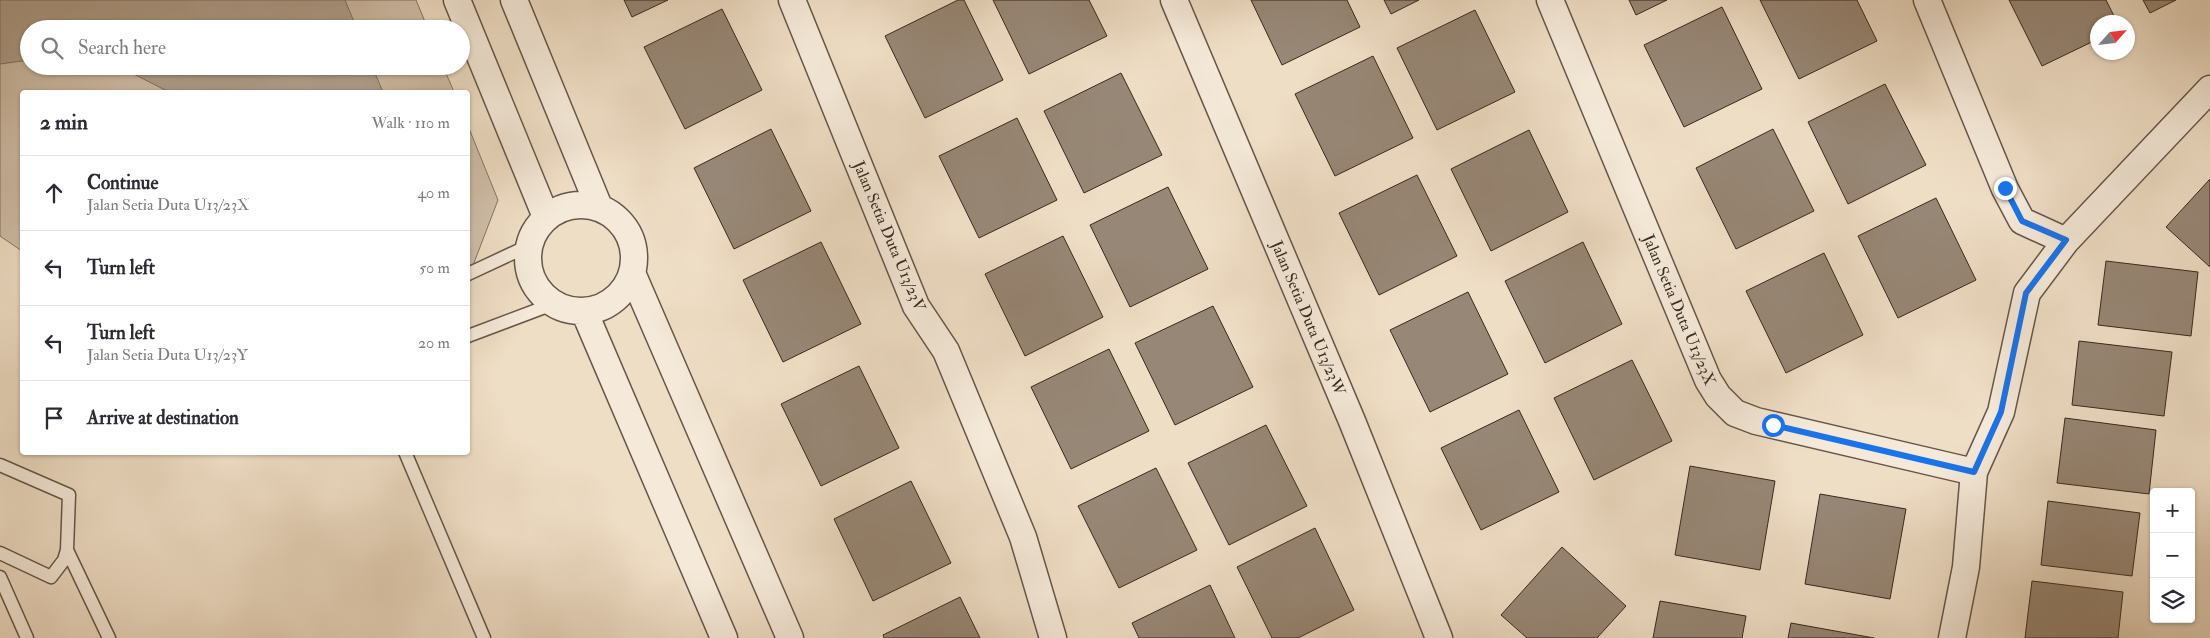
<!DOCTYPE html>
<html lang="en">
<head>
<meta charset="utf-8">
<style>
	:root { --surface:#fff; --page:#f2f2f3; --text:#2b2b33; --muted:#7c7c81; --line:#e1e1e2 }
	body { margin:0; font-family:"IM FELL Double Pica",serif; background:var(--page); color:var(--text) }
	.controls { position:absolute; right:15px; bottom:15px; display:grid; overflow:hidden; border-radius:5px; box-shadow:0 1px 4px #0004 }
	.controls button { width:45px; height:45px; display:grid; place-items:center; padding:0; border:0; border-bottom:1px solid var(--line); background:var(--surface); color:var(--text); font:25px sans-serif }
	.compass { position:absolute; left:2090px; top:15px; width:45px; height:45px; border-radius:50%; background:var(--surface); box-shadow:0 1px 4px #0004; rotate:63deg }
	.stop { position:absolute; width:15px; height:15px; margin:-11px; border:4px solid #1a73e8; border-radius:50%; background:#fff }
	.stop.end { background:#1a73e8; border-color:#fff; box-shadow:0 1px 5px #0008 }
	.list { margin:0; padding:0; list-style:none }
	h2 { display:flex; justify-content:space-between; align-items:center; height:65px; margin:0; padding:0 20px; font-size:21px }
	h2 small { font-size:16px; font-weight:400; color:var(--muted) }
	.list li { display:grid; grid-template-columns:32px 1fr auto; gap:15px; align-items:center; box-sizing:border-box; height:75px; padding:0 20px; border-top:1px solid var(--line) }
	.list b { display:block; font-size:19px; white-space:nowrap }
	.list p { margin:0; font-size:16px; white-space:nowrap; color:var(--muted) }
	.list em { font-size:16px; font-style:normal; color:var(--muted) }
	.icon { flex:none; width:28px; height:28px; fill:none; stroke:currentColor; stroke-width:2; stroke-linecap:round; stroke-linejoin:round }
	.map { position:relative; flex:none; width:2210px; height:638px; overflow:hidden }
	.search { position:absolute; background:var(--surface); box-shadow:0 1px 4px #0004; left:20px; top:20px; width:450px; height:55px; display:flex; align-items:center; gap:12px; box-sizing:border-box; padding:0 18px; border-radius:28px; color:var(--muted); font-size:19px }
	.panel { position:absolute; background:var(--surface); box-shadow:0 1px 4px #0004; left:20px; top:90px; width:450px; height:365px; border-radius:5px }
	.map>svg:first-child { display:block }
</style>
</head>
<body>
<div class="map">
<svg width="2210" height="638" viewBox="0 0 2210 638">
	<rect width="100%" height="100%" fill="#efdec6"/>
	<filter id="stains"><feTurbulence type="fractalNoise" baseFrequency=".004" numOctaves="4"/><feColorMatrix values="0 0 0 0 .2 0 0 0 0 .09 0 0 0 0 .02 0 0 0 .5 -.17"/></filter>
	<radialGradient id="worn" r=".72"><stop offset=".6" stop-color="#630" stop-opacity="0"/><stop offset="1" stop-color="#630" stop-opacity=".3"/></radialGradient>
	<path fill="#d0bfaa" stroke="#847465" d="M0,0H416L428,29H29V66H443L454,92H22V251L0,236Z
		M468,126L498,200L472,268L468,270Z"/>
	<path fill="#b0a08e" stroke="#807062" d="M0,0H345L357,29H29V60L0,64Z
		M118,66H372L383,92H169Z"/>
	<path fill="#978776" stroke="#372920" d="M624,0H668L632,17Z
		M958,0H964L1003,80L925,118L885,36Z
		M993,0H1089L1107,36L1029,74Z
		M1251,0H1347L1360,27L1282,65Z
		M1384,0H1419L1391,14Z
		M1629,0H1667L1636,15Z
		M1760,0H1857L1877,41L1799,79Z
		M2009,0H2106L2117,22H2098V39L2042,66Z
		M2143,0H2176L2150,13Z
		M1722,7L1762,89L1684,127L1644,45Z
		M722,9L762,90L685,129L644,47Z
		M1475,10L1515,92L1437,130L1397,48Z
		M1373,56L1413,138L1335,176L1295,94Z
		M1121,73L1162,155L1084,193L1044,111Z
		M1885,84L1926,165L1848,204L1808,122Z
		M1017,118L1057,200L979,238L939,156Z
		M771,129L811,211L734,249L694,168Z
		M1773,129L1814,211L1736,249L1696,168Z
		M1529,130L1568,212L1491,251L1451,169Z
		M1417,175L1457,256L1379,295L1339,213Z
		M2210,179V267L2166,227Z
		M1168,187L1208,269L1130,307L1090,225Z
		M1936,198L1976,280L1898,318L1858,236Z
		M1063,236L1103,317L1025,356L985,274Z
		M821,242L861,324L783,362L743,280Z
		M1583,242L1622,324L1545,363L1505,281Z
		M1824,253L1863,335L1786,373L1746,291Z
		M2106,261L2198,272L2191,336L2098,325Z
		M1468,292L1508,374L1430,412L1390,330Z
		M1213,306L1253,387L1175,425L1135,343Z
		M2079,341L2172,352L2164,416L2072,405Z
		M1109,349L1149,431L1071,469L1031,387Z
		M1632,360L1672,441L1594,480L1554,398Z
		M859,366L899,448L821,486L781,404Z
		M1519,410L1559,492L1481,530L1441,448Z
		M2065,418L2156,430L2149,494L2057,483Z
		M1266,425L1307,506L1229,545L1188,463Z
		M1690,466L1775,481L1760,570L1675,555Z
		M1156,468L1197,550L1119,588L1078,506Z
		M911,481L951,563L873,601L834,519Z
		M1820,494L1906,509L1890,599L1805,584Z
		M2048,501L2140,513L2132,576L2041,565Z
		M1315,528L1354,610L1298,638H1272L1237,567Z
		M1562,547L1626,606L1597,638H1527L1501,615Z
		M2032,581L2123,592L2118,638H2025Z
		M1210,585L1235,638H1139L1132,623Z
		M960,597L980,638H884L883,635Z
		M1660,601L1746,616L1742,638H1653Z
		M1791,623L1874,638H1788Z"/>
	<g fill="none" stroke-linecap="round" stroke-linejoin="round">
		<g stroke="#65564a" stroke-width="15">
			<path id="lane" d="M468,274L528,246
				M468,336L553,304
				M405,452L484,638
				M0,465L69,495L67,550L64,560L51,577L0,553
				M67,550L109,638
				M0,577L27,638"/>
		</g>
		<g stroke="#65564a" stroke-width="29">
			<path id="street" d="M457,0L546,217
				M514,0L599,207
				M792,0L916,306L946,351L1023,537L1053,638
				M1174,0L1352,421L1439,638
				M1550,0L1708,380L1718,396L1735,413L1756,421L1974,472
				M1927,0L2005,189L2022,221L2066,241
				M528 258a53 53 0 1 1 106 0a53 53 0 1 1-106 0Z
				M632,273L790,638
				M584,311L724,638
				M1952,638L1966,567L1974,472L2001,412L2027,293L2066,241L2210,89"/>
		</g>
		<use href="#lane" stroke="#f5eada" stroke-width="12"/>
		<use href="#street" stroke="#f5eada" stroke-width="26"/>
	</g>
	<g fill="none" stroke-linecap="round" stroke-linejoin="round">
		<path stroke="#1a73e8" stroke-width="6" d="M1773,425L1974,472L2001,412L2026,293L2066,240L2022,221L2005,188"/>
	</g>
	<g text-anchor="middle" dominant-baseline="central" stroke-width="4" stroke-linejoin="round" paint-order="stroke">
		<g font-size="16" fill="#372920" stroke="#f5eada">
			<text transform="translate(889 236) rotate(67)">Jalan Setia Duta U13/23V</text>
			<text transform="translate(1679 310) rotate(67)">Jalan Setia Duta U13/23X</text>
			<text transform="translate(1308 318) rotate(67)">Jalan Setia Duta U13/23W</text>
		</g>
	</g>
	<rect width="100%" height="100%" filter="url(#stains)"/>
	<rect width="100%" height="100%" fill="url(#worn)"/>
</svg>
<div class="controls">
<button>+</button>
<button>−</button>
<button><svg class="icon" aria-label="layers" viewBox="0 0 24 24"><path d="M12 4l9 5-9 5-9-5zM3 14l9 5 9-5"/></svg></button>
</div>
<svg class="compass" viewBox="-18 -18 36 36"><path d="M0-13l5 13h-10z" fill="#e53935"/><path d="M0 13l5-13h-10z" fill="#7c7c81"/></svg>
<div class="stop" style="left:1773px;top:425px"></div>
<div class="stop end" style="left:2005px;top:188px"></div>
<div class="search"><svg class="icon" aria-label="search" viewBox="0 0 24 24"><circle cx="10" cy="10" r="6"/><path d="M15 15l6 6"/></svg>Search here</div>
<section class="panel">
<h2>2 min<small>Walk · 110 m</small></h2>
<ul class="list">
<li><svg class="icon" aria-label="ahead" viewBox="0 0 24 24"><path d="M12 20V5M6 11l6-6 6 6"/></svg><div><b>Continue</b><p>Jalan Setia Duta U13/23X</p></div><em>40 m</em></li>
<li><svg class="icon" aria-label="left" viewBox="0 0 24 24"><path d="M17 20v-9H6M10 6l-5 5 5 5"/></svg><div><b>Turn left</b></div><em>50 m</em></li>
<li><svg class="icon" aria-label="left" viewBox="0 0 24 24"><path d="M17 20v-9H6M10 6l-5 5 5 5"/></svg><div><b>Turn left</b><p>Jalan Setia Duta U13/23Y</p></div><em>20 m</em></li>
<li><svg class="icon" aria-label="arrive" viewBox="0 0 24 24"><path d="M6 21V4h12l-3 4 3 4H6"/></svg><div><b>Arrive at destination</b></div></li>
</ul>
</section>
</div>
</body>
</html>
